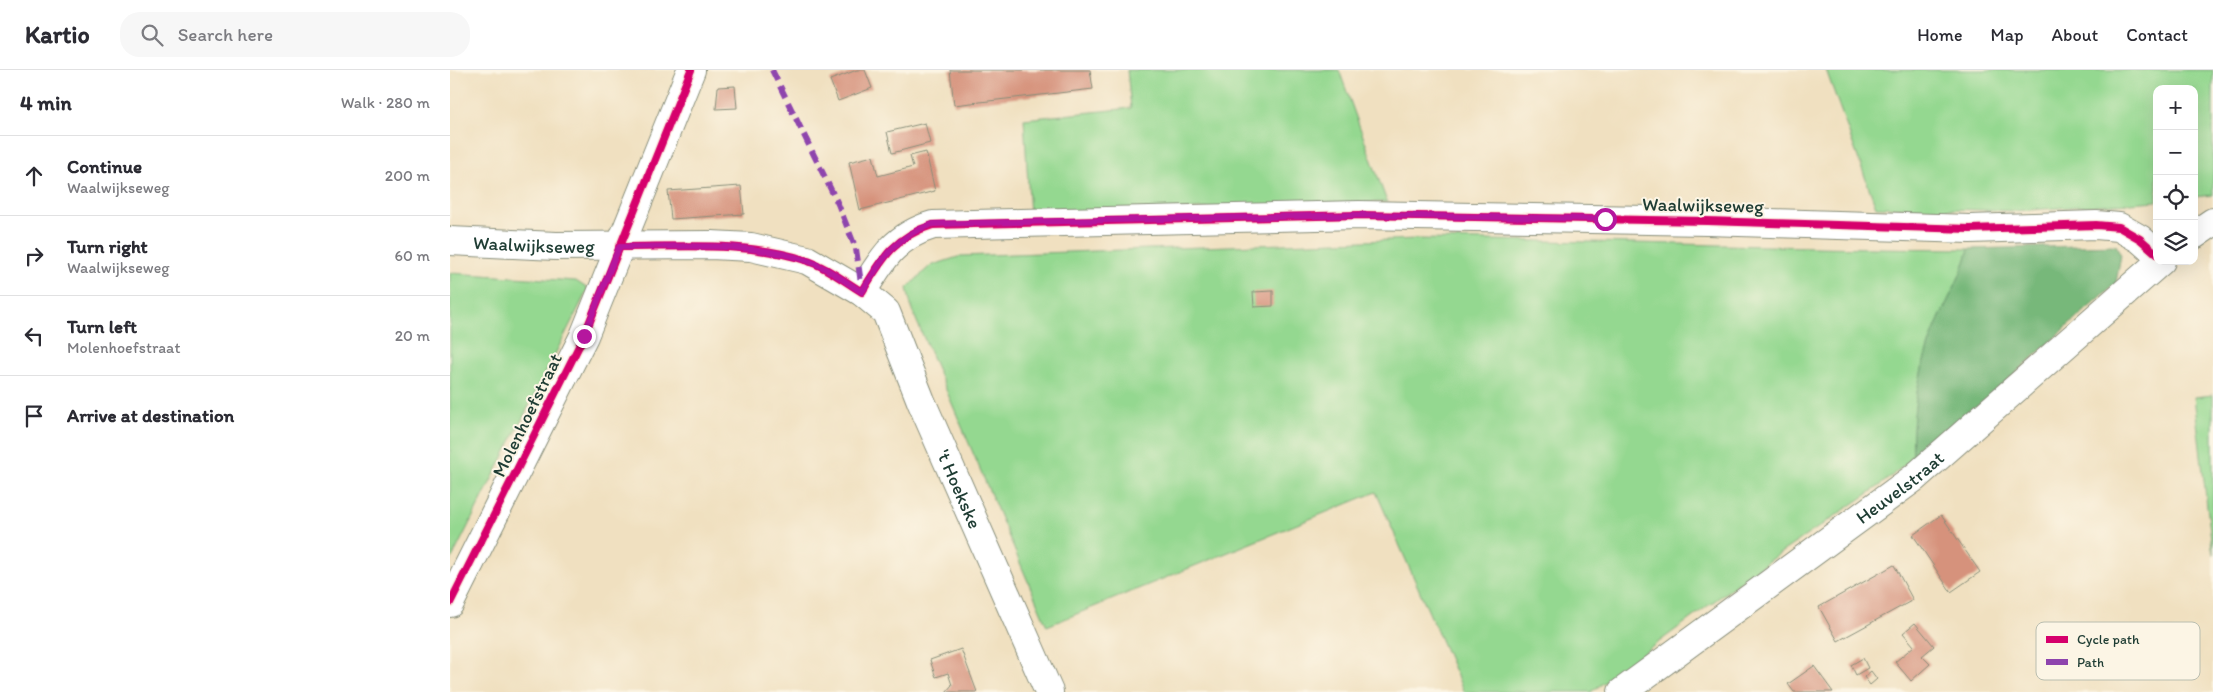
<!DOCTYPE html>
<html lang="en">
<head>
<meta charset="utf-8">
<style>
	:root { --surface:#fff; --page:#f7f7f7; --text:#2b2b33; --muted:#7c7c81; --line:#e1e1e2 }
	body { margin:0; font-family:Itim,sans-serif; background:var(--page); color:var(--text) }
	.controls { position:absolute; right:15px; top:15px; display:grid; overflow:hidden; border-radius:10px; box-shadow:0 5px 20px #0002 }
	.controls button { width:45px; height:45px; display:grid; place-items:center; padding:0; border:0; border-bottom:1px solid var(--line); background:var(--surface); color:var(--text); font:25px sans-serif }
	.stop { position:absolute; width:15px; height:15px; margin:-11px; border:4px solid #b5179e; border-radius:50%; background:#fff }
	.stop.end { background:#b5179e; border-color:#fff; box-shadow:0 1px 5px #0008 }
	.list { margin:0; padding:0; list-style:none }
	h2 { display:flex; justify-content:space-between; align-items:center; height:65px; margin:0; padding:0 20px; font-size:21px }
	h2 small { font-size:16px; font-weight:400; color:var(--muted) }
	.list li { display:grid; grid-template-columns:32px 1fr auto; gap:15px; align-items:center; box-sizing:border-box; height:80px; padding:0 20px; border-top:1px solid var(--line) }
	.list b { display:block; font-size:19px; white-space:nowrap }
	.list p { margin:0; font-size:16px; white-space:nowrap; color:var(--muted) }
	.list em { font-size:16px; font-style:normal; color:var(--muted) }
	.icon { flex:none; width:28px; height:28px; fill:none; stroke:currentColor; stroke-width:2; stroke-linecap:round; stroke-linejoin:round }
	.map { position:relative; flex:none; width:1763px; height:622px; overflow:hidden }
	header { display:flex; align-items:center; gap:30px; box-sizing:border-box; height:70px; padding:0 25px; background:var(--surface); border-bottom:1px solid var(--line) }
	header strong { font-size:24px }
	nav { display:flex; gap:28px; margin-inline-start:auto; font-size:18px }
	.search { width:350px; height:45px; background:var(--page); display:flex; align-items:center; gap:12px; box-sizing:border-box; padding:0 18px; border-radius:20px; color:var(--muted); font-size:19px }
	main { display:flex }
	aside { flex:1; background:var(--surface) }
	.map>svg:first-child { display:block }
</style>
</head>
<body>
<header>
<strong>Kartio</strong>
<div class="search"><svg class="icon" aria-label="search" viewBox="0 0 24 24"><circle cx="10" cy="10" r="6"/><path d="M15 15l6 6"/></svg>Search here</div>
<nav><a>Home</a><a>Map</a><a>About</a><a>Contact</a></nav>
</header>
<main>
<aside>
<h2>4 min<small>Walk · 280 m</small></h2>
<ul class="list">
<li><svg class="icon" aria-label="ahead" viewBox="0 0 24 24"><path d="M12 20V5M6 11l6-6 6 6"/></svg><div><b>Continue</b><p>Waalwijkseweg</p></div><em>200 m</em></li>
<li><svg class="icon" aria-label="right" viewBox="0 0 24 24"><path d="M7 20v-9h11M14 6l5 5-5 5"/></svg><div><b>Turn right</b><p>Waalwijkseweg</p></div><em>60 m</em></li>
<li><svg class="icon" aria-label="left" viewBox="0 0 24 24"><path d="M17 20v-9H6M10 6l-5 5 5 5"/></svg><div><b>Turn left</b><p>Molenhoefstraat</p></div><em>20 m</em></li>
<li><svg class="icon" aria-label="arrive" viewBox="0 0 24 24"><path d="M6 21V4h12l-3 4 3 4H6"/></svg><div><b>Arrive at destination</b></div></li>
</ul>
</aside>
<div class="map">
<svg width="1763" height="622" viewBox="0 0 1763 622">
	<rect width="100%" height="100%" fill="#fcf5e5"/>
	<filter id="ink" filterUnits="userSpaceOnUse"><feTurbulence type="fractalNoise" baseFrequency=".02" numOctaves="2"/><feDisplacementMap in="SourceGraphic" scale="10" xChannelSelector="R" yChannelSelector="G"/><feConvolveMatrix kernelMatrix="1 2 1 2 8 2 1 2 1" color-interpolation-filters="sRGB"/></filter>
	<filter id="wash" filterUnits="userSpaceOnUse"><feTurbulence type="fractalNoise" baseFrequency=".0096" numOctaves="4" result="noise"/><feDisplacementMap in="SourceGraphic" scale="20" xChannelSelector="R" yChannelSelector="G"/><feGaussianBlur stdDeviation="1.12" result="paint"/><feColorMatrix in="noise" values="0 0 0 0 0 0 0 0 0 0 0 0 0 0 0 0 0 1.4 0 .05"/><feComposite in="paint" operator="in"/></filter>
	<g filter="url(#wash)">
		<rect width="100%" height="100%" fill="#f0e0c0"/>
		<path fill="#94d890" stroke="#5a8a62" d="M677,0H889L937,132L580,145L574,49L681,38Z
			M1376,0H1763V125L1744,127V19H1707V131L1566,141L1426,137Z
			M967,169C1151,171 1335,178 1519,179C1512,206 1497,230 1486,256C1469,298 1461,343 1463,388L1428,417L1320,490L1141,622H1014L926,422L597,556L462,240L457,218L480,196L511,186Z
			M0,203L126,211L138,219L0,492Z
			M1763,325V486L1744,327Z"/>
		<path fill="#77b87a" stroke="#4b7a57" d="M1666,175L1671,185L1666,213L1533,332L1463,388C1461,343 1469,298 1486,256C1497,230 1512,206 1519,179Z"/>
		<g id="blocks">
			<path fill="#d6927b" d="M407,0H415L422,18L388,31L380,10Z
				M500,0H640L643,19L504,35Z
				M285,16L287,38L266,39L268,17Z
				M475,53L480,73L442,83L437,62Z
				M476,82L485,121L410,140L399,92L423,86L428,106L463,97L460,86Z
				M291,116L294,144L221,149L218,121Z
				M823,221V236L804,237L803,222Z
				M1491,445L1530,502L1501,522L1463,465Z
				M1444,495L1463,530L1388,571L1369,537Z
				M1465,553L1484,576L1472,586L1480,594L1461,611L1445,592L1464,576L1453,563Z
				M511,579L527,622H496L502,615L498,603L486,607L484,602L480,590Z
				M1413,588L1418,598L1406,605L1401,595Z
				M1364,596L1383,622H1344L1338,614Z
				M1421,601L1427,609L1420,615L1414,607Z"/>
		</g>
	</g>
	<g filter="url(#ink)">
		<use href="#blocks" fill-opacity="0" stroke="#888e7a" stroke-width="1"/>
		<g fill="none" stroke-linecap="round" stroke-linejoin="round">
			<g stroke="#888e7a" stroke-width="30">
				<g id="minor">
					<path d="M1744,165L1763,152"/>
					<path id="s1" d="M0,171L106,176L261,175L301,177L357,190L412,222L436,242L471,331L599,622"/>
					<path d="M412,222C432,189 445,166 483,155L909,145L1257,151L1520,159L1646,155L1669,157L1690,169L1707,184"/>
					<path d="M0,533L134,266L241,0"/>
					<path id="s2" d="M1172,622L1464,408L1711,191"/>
				</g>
			</g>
			<use href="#minor" stroke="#fff" stroke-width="28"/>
			<path stroke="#8e44ad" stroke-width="6" stroke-dasharray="12 6" stroke-linecap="butt" d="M322,0L388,134L406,179L412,220"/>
			<g stroke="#fcf5e5" stroke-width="11">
				<path id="cycleway" d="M169,177C232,177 294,171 355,190C375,196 394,211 412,222C432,189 445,166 483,155L909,145L1257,151L1520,159L1646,155L1669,157L1690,169L1707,184
					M0,533L134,266L241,0"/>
			</g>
			<use href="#cycleway" stroke="#d6006c" stroke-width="8"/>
		</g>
	</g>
	<g fill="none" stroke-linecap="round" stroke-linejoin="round" filter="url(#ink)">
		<path stroke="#b5179e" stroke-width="6" d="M134,266L169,177C232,177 294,171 355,190C375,196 394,211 412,222C432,189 445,166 483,154L909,145L1155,149"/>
	</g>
	<g text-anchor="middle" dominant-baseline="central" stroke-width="4" stroke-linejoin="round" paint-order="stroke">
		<g font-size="19" fill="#1f3d34" stroke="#fcf5e5">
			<text transform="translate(1253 135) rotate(1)">Waalwijkseweg</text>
			<text stroke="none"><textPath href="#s1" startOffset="84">Waalwijkseweg</textPath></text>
			<text transform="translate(77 345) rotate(-64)">Molenhoefstraat</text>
			<text stroke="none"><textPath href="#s2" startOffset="345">Heuvelstraat</textPath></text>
			<text stroke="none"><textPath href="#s1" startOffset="645">'t Hoekske</textPath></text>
		</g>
	</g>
	<rect x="1586" y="552" width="164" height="58" rx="8" fill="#fcf5e5" stroke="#babeb0" stroke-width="1"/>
	<rect x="1596" y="566" width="22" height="7" fill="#d6006c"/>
	<rect x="1596" y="589" width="22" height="6" fill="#8e44ad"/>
	<g font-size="14" fill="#1f3d34">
		<text x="1627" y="574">Cycle path</text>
		<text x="1627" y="597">Path</text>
	</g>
</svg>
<div class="controls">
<button>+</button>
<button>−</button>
<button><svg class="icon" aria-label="locate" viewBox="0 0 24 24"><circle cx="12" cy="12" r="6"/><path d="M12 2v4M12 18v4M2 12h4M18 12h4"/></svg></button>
<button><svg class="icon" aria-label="layers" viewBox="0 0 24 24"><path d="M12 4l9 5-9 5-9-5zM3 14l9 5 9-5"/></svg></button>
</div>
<div class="stop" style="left:1155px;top:149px"></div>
<div class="stop end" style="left:134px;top:266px"></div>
</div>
</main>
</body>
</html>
